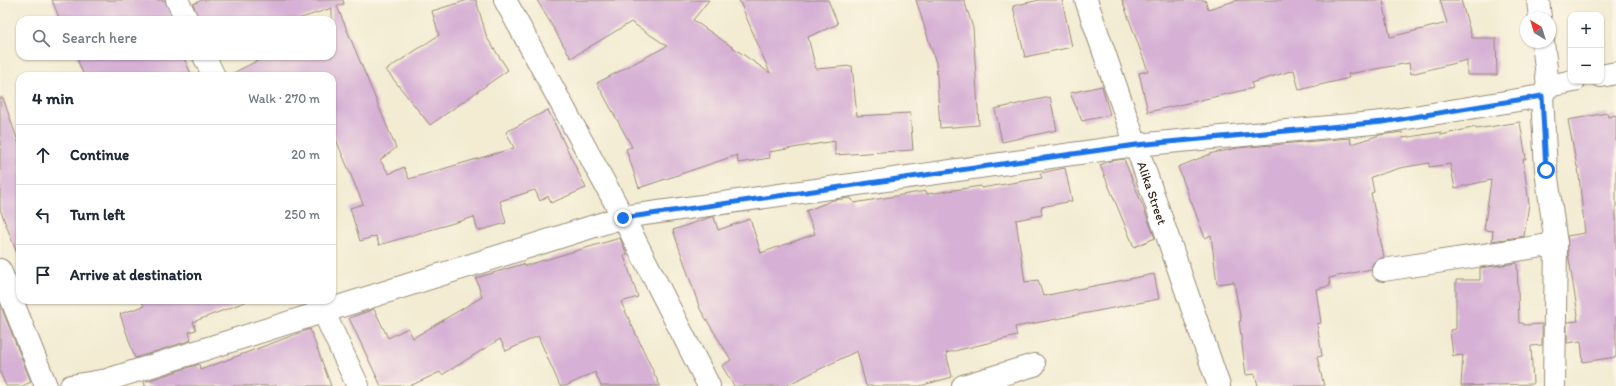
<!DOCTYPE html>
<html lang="en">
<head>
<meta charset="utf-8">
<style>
	:root { --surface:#fff; --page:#f2f2f3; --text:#1f2937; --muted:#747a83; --line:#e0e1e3 }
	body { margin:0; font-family:Itim,sans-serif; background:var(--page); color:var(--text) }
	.controls { position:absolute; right:12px; top:12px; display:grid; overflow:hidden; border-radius:8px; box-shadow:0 1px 3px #0004 }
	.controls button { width:36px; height:36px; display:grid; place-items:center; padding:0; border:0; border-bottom:1px solid var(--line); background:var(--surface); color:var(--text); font:20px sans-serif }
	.compass { position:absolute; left:1520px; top:12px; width:36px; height:36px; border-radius:50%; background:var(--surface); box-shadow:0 1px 3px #0004; rotate:322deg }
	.stop { position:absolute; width:12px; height:12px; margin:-9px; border:3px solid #1a73e8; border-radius:50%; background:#fff }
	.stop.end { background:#1a73e8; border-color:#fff; box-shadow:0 1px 4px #0008 }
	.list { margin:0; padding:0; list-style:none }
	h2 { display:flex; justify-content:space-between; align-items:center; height:52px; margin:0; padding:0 16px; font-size:17px }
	h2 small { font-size:13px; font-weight:400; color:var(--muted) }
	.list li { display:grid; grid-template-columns:26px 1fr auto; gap:12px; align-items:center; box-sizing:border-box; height:60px; padding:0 16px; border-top:1px solid var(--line) }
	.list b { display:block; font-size:15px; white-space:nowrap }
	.list em { font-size:13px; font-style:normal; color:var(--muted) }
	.icon { flex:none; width:22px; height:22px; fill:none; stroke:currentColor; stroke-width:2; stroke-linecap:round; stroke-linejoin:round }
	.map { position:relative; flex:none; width:1616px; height:386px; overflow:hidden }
	.search { position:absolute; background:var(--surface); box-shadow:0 1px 3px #0004; left:16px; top:16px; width:320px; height:44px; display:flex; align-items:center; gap:10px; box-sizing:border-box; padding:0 14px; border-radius:12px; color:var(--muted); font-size:15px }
	.panel { position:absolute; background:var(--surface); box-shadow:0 1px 3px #0004; left:16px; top:72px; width:320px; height:232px; border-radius:12px }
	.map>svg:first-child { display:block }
</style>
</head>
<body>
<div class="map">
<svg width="1616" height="386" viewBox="0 0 1616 386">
	<rect width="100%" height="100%" fill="#fcf5e5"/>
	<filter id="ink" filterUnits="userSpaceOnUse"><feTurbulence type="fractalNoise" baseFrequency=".025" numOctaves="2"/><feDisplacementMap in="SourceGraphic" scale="8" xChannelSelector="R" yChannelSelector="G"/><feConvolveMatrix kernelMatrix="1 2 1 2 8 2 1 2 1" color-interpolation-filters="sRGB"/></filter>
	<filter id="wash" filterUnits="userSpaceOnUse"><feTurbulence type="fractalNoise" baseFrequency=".012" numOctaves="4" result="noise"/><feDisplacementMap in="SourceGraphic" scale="16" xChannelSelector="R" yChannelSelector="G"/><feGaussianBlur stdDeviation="0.9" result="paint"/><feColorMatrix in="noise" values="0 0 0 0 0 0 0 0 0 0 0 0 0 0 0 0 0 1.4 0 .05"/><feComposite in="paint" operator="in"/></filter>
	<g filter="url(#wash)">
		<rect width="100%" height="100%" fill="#f3ecd3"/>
		<g id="blocks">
			<path fill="#d6b0d5" d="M52,0H165L173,20H60Z
				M202,0H343L344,4L337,6L396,148L380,160L389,174L404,167L409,179L514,148L506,132L548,110L586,188L551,203L548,196L540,201L535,190L500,201L506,223L478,231L474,217L379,245L376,236L360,241L350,208L363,204L332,130V76H227L267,56H332V8L295,20H199L193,4Z
				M468,0H476L487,38L508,70L430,125L386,70L439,35L432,11Z
				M537,0H709L693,20L770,73L739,0H828L838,24L808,37L816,69L852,66L857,116L910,113L913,150L835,155V141L769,152L770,158L738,163L737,155L639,188L626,149L632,147L597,83L667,46L631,22L571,58Z
				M916,0H964L973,28L979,125L940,128L936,63Z
				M1039,0H1062L1072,47L1025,57L1013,6Z
				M1122,0H1205L1208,9L1238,0H1383L1390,37L1447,23L1440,0H1461L1472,38H1496L1497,75H1467V60L1411,74L1409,63L1348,74L1349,78L1299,90L1294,70L1251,83L1253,88L1148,112L1139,73L1148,71Z
				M76,56H183L192,76H84Z
				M1102,86L1110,115L1082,121L1070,93Z
				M1050,97L1057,130L1002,142L995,109Z
				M0,98H3L20,147V256H18L0,209Z
				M1607,113L1608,117L1616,115V357L1583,362L1581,341L1567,343V322L1578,321L1577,316L1578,315L1568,253L1567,236L1585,233L1578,167H1577L1568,120Z
				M1520,122L1526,159H1523L1529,204L1524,236L1492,241L1493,231L1484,230L1491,180L1455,188L1450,164L1429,167V163L1400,168L1371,177L1374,192L1371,193L1384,257L1375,261L1372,265L1371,269L1329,278L1330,286L1316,289L1321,323L1317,324L1322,356L1317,357L1324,386H1258L1255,374L1246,375L1239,321H1241L1234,282L1217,284L1211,235L1205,238L1178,167L1213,153L1238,148L1270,145V146L1281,144L1350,138L1351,144L1380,135L1402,132L1403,138L1441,132V135L1476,127V129Z
				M1124,159L1146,214L1155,238L1134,247L1100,165L1110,161Z
				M1065,168L1072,201L1041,207L1042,215L1016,220L1025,282L1038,280L1043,296L1154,274L1159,299L1015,327L1017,336L946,353L952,377L920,386H866L857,351L785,386H734L722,366L731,360L700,309L673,230L711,217H714L718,230L750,219L761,253L815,234L806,211L833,200L851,198L854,203L926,191L927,194L981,186V188L1042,178L1040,173Z
				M620,238L624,247L627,255L624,256L638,297L621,302L660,386H601L595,372L566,386H560L538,336L506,351L500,339L442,375L440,372L410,386H381L349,318L374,309L388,338L408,328L413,338L482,297L476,278L523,264L524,266Z
				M1517,263L1519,323H1523L1524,325L1542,324V345L1531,346L1533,384L1461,386L1463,355L1453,356L1450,330L1456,329V280H1480V268Z
				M141,300H245V302L193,322L196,330L189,332L191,340L135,358L120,314L144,306Z
				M0,304L31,382L22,386H6L0,372Z
				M310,329L331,386H145L144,382L199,364L200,370Z"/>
		</g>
	</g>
	<g filter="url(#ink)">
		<use href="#blocks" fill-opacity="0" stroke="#978b78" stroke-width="1"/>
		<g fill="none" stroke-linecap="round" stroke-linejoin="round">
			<g stroke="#978b78" stroke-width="24">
				<g id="minor">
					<path d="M177,0L187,20"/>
					<path d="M505,0L623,217L709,386"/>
					<path id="s1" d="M1086,0L1219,386"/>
					<path d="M1538,0L1540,18"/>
					<path d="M1543,42L1548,86"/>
					<path d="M204,56L214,76"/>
					<path d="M1601,76L1616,73"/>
					<path d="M1542,96L1546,170L1556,244L1554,386"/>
					<path d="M0,270L46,386"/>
					<path d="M1383,270L1556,244"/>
					<path d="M318,300L358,386"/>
					<path d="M71,386L107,380L623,217L1136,145L1383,122L1542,96L1548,86L1574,81"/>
					<path d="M963,386L1034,365"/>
				</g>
			</g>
			<use href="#minor" stroke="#fff" stroke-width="22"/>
		</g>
	</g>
	<g fill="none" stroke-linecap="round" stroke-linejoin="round" filter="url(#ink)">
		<path stroke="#1a73e8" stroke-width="5" d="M623,218L1136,145L1383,122L1542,96L1546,170"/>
	</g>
	<g text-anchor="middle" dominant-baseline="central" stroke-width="3" stroke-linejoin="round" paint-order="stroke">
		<g font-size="13" fill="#3b2a1e" stroke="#fcf5e5">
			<text stroke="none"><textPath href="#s1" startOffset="204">Alika Street</textPath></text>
		</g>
	</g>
</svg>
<div class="controls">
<button>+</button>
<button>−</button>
</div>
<svg class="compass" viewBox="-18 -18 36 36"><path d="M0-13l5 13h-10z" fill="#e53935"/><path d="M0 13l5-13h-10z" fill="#747a83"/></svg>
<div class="stop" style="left:1546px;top:170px"></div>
<div class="stop end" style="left:623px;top:218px"></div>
<div class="search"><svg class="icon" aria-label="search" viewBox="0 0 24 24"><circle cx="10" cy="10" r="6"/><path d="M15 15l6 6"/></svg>Search here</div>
<section class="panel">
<h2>4 min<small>Walk · 270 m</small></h2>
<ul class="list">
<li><svg class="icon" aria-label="ahead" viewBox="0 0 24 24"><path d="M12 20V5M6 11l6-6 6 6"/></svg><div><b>Continue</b></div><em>20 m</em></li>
<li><svg class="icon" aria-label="left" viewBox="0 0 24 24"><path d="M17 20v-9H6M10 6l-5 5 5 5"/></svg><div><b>Turn left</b></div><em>250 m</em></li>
<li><svg class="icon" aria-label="arrive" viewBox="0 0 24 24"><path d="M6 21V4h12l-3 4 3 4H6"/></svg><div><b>Arrive at destination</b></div></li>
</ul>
</section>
</div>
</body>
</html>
